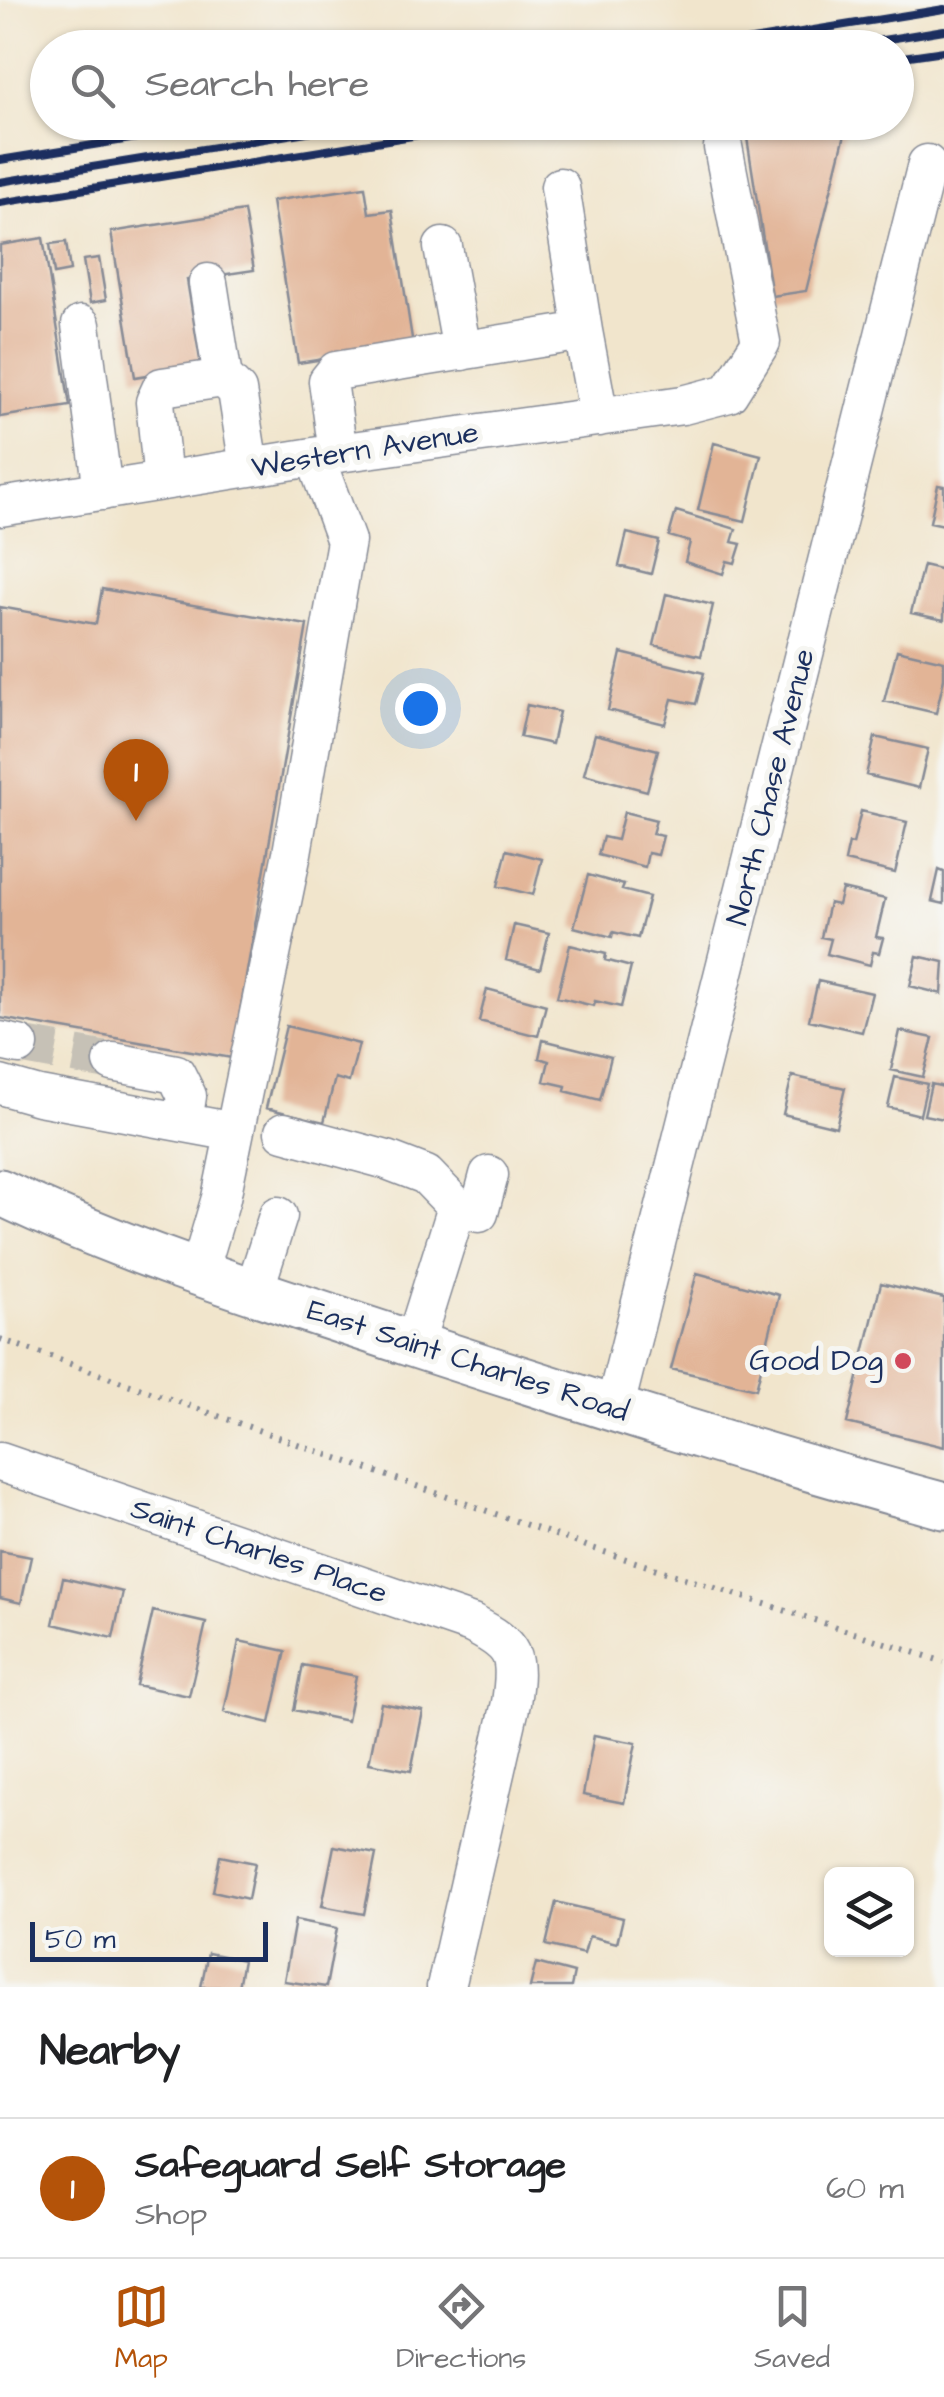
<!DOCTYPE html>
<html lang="en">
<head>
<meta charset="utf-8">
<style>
	:root { --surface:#fff; --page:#f6f6f6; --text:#202124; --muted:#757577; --line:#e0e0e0; --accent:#b45309 }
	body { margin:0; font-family:"Architects Daughter",sans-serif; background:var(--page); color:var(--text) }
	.controls { position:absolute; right:30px; bottom:30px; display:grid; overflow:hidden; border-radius:15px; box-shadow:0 2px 8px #0004 }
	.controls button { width:90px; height:90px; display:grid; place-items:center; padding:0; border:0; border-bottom:2px solid var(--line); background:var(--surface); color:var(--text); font:50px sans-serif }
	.scale { position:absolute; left:30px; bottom:25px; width:238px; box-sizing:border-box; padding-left:10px; border:5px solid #1b2f5e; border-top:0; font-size:28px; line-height:35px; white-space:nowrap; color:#1b2f5e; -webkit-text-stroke:8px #f6f6f2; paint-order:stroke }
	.you { position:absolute; left:420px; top:708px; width:35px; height:35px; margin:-25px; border:8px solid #fff; border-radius:50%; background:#1a73e8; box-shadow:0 0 0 15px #1a73e833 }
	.badge { display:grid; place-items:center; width:65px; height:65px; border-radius:50%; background:var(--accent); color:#fff; font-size:32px; font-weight:700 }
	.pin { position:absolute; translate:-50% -82px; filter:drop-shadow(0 2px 5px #0008) }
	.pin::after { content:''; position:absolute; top:52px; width:35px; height:30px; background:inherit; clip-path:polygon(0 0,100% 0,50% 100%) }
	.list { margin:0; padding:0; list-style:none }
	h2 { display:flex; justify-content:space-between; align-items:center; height:130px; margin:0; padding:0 40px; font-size:42px }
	h2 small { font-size:32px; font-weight:400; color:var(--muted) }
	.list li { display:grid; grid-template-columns:65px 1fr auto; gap:30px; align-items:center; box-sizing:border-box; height:140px; padding:0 40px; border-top:2px solid var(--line) }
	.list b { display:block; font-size:38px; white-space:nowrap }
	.list p { margin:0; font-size:32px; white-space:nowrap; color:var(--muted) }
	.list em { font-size:32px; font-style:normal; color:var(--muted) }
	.icon { flex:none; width:55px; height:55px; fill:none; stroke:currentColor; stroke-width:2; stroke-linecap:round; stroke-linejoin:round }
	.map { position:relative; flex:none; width:944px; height:1987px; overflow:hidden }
	.search { position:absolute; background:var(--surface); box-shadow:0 2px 8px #0004; left:30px; right:30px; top:30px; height:110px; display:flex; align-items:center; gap:25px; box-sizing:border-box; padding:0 35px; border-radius:55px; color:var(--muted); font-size:38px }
	.sheet { height:270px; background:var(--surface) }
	nav { display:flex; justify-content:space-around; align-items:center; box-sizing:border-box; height:140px; border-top:2px solid var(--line); background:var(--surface); font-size:28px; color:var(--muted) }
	nav a { display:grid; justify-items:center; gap:5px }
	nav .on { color:var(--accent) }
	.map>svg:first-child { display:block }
</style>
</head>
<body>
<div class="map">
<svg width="944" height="1987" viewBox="0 0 944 1987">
	<rect width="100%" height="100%" fill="#f6f6f2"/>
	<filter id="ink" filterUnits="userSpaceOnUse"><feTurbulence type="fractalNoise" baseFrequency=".01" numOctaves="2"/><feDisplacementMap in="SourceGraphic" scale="20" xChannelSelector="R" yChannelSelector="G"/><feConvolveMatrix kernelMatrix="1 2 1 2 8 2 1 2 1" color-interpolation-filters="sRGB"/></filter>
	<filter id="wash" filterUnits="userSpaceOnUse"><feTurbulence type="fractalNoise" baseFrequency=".0048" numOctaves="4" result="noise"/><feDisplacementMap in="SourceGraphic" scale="40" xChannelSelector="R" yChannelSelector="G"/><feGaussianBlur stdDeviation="2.25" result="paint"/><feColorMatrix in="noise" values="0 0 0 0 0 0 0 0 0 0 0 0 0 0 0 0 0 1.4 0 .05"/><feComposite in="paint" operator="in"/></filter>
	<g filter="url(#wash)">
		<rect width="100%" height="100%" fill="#f1e5cc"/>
		<g id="blocks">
			<path fill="#e2b496" d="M761,122H848L806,291L772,296L745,125Z
				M365,187L369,213L392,210L413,345L298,363L272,201Z
				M244,211L254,270L187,280L201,366L135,377L111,232Z
				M43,238L70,406L0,417V245Z
				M66,242L70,271L54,274L50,244Z
				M99,258L106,300L90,303L83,260Z
				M714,443L761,455L745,521L698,510Z
				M938,485L944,486V525L930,522Z
				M676,511L736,529L732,542L741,544L735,563L727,561L723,574L685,562L690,542L669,536Z
				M627,533L659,541L651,574L619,566Z
				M923,565L944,570V620L911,613Z
				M102,589L307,625L232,1058L0,1018V607L96,624Z
				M666,594L713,605L701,656L654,645Z
				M897,650L944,661V679L936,713L884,701Z
				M621,653L704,673L696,704L672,699L665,724L608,710Z
				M527,705L559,712L552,744L520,737Z
				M595,734L658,750L647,791L584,774Z
				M875,737L928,749L919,788L866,775Z
				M861,811L907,822L895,873L845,861L849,843L853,844Z
				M624,812L656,820L652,834L663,836L658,855L648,853L645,867L598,855L603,837L617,840Z
				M507,850L542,859L533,895L498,886Z
				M939,870L944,872V904L932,901Z
				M588,875L624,885L622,890L649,897L638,938L613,932L612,937L574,927Z
				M842,889L885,899L876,937L883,938L879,953L873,952L870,965L827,954L831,939L821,937L829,903L838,905Z
				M514,925L549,933L540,969L506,960Z
				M570,945L606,954L605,960L631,967L621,1007L595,1001L594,1006L557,997Z
				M917,956L944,962L942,994L910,986Z
				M818,981L872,993L862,1032L809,1020Z
				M487,989L546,1005L538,1036L479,1021Z
				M286,1026L359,1044L349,1082L335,1078L324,1122L266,1108Z
				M900,1031L933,1038L923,1077L891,1070Z
				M543,1040L611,1057L600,1100L565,1091L566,1086L544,1081L549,1061L539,1058Z
				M792,1076L845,1088L836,1127L783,1114Z
				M895,1077L927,1084L920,1115L888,1107Z
				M931,1084L944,1087V1119L924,1115Z
				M697,1273L779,1295L756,1389L671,1369Z
				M881,1283L944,1298V1447L847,1423Z
				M0,1551L31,1557L21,1603L0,1598Z
				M63,1578L123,1592L113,1638L53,1624Z
				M153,1611L206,1623L189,1696L136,1685Z
				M239,1641L286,1651L270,1723L224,1712Z
				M303,1665L356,1676L347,1721L294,1710Z
				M381,1703L423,1711L411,1771L369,1763Z
				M594,1735L636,1743L624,1803L583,1795Z
				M334,1846L376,1854L364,1914L322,1906Z
				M220,1856L255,1863L248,1899L213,1891Z
				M556,1902L623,1918L617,1943L589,1936L584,1954L546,1945Z
				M295,1920L337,1928L326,1987L284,1981Z
				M208,1953L243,1960L238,1987H201Z
				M536,1963L574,1973L571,1987H530Z"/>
		</g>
	</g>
	<g filter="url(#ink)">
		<use href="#blocks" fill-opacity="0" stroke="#868a95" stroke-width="2.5"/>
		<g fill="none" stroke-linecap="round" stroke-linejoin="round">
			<path stroke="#c6c1b6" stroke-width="38" stroke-dasharray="38 19" stroke-linecap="butt" d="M19,1045L113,1062"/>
			<g stroke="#868a95" stroke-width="41">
				<path id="minor" d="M560,187L583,331
					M443,247L462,351
					M208,283L223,378
					M81,325L103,491
					M338,453L328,381L336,371L583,331L599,417
					M163,481L155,402L162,387L224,378L237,391L249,467
					M0,507L338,453L683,405L729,393L761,342L723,147
					M0,1041L19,1045
					M113,1062L176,1074L187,1096L183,1122
					M0,1085L39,1096L234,1132
					M284,1132L387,1160L426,1175L457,1207
					M199,1272L221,1198L292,853L346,541L315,457
					M254,1291L278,1216
					M414,1345L457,1207L479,1213L489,1175
					M614,1410L927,164
					M0,1462L472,1624C515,1646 518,1655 511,1703L446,1987"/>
			</g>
			<g stroke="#868a95" stroke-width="49">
				<path id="major" d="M0,1192C130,1254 269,1297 406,1342C584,1400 763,1457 944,1506"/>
			</g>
			<path stroke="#868a95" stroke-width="6" stroke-dasharray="2.5 8" stroke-linecap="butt" d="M0,1339L592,1548L944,1662"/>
			<use href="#minor" stroke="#fff" stroke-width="38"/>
			<use href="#major" stroke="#fff" stroke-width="45"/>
			<path stroke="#1b2f5e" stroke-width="8" d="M702,48L944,9
				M834,48L944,30
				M896,58L944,51
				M0,160L236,122
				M0,182L368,122
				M0,203L499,122"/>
		</g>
	</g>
	<circle fill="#d1495b" stroke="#f6f6f2" stroke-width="4" cx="903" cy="1361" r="10"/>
	<g text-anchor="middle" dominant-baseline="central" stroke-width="10" stroke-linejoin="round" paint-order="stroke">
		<g font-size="30" fill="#1b2f5e" stroke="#f6f6f2">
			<text transform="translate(365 450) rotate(-9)">Western Avenue</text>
			<text transform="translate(771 787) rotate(-76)">North Chase Avenue</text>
			<text transform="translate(468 1361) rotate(18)">East Saint Charles Road</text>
			<text transform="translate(259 1551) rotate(19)">Saint Charles Place</text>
		</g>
		<g font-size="30" fill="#1b2f5e" stroke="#f6f6f2" text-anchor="end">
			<text x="883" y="1361">Good Dog</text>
		</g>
	</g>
</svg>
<div class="controls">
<button><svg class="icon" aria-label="layers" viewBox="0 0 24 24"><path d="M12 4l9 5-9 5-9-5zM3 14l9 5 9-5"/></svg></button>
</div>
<div class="scale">50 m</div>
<div class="you"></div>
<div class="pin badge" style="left:136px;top:821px">1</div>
<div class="search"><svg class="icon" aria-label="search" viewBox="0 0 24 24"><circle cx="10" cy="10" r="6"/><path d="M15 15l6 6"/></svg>Search here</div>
</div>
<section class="sheet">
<h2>Nearby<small></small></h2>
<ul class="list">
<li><span class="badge">1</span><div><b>Safeguard Self Storage</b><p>Shop</p></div><em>60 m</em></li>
</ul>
</section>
<nav>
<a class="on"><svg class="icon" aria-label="map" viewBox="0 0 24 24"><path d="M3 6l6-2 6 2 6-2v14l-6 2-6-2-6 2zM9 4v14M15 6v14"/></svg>Map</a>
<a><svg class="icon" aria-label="directions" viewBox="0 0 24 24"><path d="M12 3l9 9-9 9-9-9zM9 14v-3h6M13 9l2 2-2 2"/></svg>Directions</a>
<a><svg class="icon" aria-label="saved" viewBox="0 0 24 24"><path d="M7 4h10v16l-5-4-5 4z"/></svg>Saved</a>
</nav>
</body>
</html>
